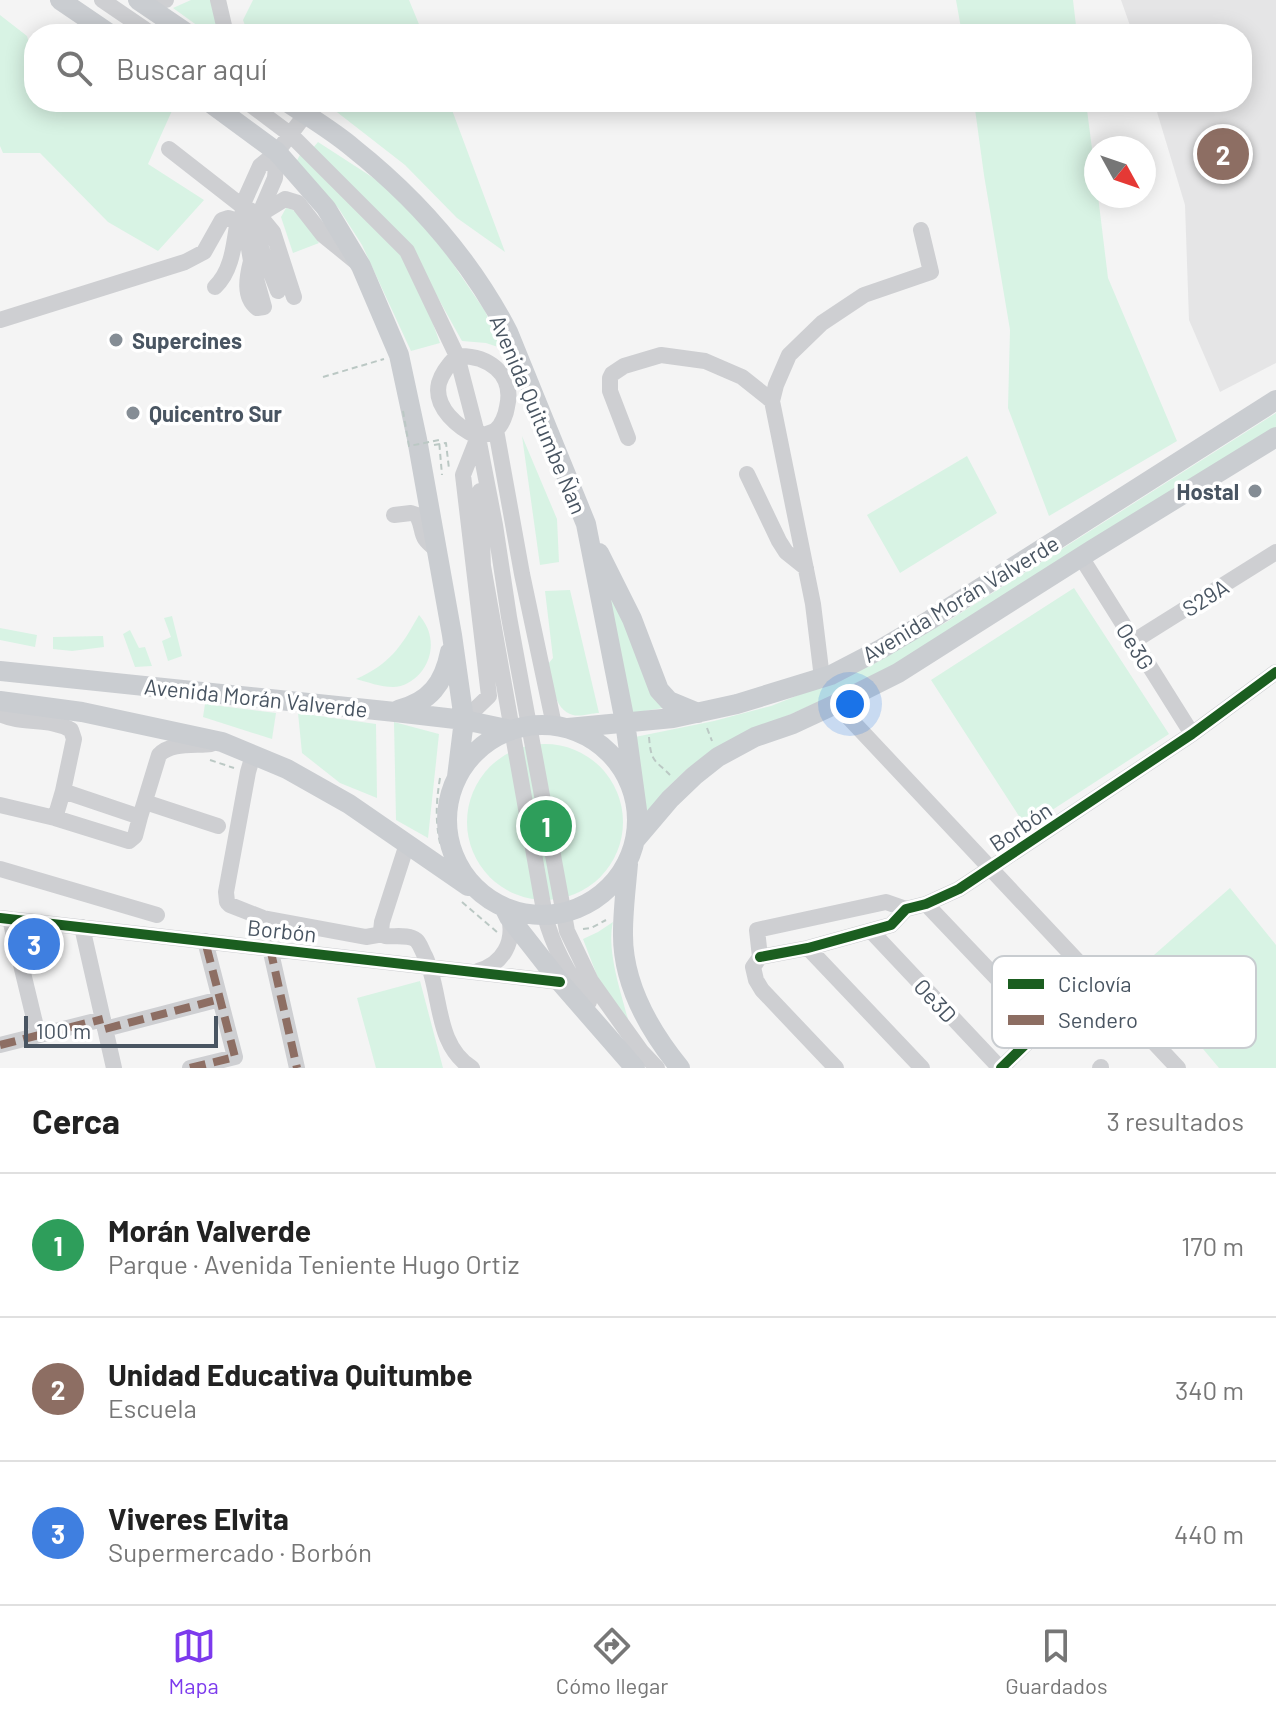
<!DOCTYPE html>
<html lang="es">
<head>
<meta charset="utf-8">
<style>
	:root { --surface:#fff; --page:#f6f6f6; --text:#222; --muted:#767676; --line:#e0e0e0; --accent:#7c3aed }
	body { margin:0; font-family:Barlow,sans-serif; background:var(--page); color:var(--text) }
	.compass { position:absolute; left:1084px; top:136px; width:72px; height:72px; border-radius:50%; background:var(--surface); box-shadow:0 4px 20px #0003; rotate:130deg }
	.scale { position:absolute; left:24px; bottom:20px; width:194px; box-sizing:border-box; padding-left:8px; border:4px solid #495562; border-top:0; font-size:22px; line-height:28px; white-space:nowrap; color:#495562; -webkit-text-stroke:6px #fff; paint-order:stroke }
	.you { position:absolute; left:850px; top:704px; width:28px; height:28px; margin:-20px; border:6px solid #fff; border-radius:50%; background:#1a73e8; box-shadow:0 0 0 12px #1a73e833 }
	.badge { display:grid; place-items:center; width:52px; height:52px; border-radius:50%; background:var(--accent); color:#fff; font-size:26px; font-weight:700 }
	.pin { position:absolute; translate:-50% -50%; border:4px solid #fff; box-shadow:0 2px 8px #0006 }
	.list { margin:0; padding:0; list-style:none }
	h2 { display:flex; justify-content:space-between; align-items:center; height:104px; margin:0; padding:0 32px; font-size:34px }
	h2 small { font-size:26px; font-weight:400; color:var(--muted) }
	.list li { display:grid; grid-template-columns:52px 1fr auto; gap:24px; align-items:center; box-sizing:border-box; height:144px; padding:0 32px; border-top:2px solid var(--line) }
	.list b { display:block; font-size:30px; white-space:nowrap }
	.list p { margin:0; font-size:26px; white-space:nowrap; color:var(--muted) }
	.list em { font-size:26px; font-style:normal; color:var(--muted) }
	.icon { flex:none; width:44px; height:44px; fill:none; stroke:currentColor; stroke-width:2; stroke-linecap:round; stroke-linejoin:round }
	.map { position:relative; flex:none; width:1276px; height:1068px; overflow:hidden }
	.search { position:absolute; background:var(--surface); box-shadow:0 4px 20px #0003; left:24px; right:24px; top:24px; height:88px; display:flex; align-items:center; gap:20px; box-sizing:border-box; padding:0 28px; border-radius:32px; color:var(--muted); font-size:30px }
	.sheet { height:536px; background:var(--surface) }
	nav { display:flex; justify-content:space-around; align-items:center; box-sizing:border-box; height:112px; border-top:2px solid var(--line); background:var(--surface); font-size:22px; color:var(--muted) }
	nav a { display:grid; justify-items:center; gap:4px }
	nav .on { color:var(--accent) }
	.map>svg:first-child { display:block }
</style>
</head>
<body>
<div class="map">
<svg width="1276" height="1068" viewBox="0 0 1276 1068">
	<rect width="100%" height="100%" fill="#f4f4f4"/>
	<path fill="#e5e5e6" d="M1121,0H1276V363L1220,392L1189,320L1185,205L1154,102H1242V34H1133Z"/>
	<path fill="#d8f3e4" d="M191,0H213L222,34H209L173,8Z
		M253,0H409L423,34H248L243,20Z
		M956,0H1073L1077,34H962Z
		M0,15L27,36L30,47L34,44V102H172L175,104L148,164L204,200L158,251L108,222L40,153H3L0,146Z
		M324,102H449L505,252L457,218L405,165Z
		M974,102H1086L1096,180V196H1098L1108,278L1177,441L1049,516L1008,408L1010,330L984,175Z
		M318,142L389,188L430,230L485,311L501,348L486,343L462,341L409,246L312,149Z
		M301,153L400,253L428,310L440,343L411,351L362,245L339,209L296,162Z
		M286,208C302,210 310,230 319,243L293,253L281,217Z
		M1276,413V427L971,621L864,682L782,718L687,769L666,789L647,812L635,737L714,721L771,706L839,679L945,623Z
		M522,436L557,519L559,562L540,565Z
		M967,456L997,513L900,573L867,515Z
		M602,573L663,708L632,713Z
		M1074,588L1169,734L1026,827L931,680Z
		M570,590L599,713C592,713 580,717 573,715C553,710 552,680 548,664L553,658L545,591Z
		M419,615C424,621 429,629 430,637C435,660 417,686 393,687C381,687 367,682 356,679C390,664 401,647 419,615Z
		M172,616L182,656L168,661L162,641L171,637L164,618Z
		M0,628L37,635L35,647L0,640Z
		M130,630L139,648L145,647L152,666L135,667L123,634Z
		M103,636L104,647L72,651L53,649V637Z
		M205,704L276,713L272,739L203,717Z
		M298,713L376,724L377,798L340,783L302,753Z
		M394,722L439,734L428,838L396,820Z
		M467 822a78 78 0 1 1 156 0a78 78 0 1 1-156 0Z
		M1230,888L1276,945V1068H1219L1137,970Z
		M613,922C606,951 622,995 629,1023L599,981L583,939L598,932Z
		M420,981L443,1068H376L357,998Z"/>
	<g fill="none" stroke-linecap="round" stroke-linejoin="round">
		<path stroke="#bbc8c4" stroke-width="2" stroke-dasharray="6 4" stroke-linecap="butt" d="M323,377L384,359
			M434,445L446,443L449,469
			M707,728L712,741
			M649,737C651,762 654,759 670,775
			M210,760L234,768
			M440,778C436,802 435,823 441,847
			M462,902L497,932
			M583,929L591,928L606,920"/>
		<path stroke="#cecfd2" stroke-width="16" d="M102,0L152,34
			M218,0L226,34
			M144,4L166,0
			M247,102L291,135L407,251L457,356L478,437L495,525L509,617L567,931L591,981L641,1051L657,1068
			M169,149L242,206L259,215L273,232L294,297
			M277,152L275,178L259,215L261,248L278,291
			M259,215L285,199L298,203L323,235L355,261
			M251,261C247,277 243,297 257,308L264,307L251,261L242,206L260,166L277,152L305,115
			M215,287C233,270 234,242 238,219
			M0,320L185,262L204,252L222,220L228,218L238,221
			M496,430L522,574L554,725
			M628,438L610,391V378L612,374L624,366L661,355L705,361L742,377L772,401
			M747,474L779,541L786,552L806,568
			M480,491L483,566L545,916C553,947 570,977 589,1002
			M394,515L411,513L417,515C426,534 417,535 437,550
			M1081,557L1192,734
			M1134,641L1276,552
			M822,678L813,604L772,401L776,385L789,355L822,323L864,295L931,272L921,230
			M836,704L1178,1068
			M0,714C22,725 49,717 71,730L74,739L63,791L140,817L159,755C171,742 195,746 211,744
			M464,720L489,696L463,475L478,437C483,435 492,433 496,430C502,425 506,414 507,407C515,373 487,355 457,356C450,363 442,373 439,383C433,408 459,428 478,437
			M253,755L248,772L226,892L227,902L230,905L263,918L366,937L383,934
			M63,791L55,818L129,841L135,836L140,817
			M145,802L218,826
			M0,805L55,818
			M407,844L382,922L381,931L385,936C394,937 409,934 416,940C420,943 422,951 425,956C442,991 434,1045 472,1068
			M0,869L157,915
			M926,904L1043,1027
			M0,918L560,982
			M10,919L38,1035
			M82,927L114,1068
			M871,931L1000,1068
			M270,948L297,1068
			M808,948L922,1068
			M760,957L808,948L891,925L906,909L926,904L959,889L1192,734L1276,672
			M760,957L757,930L886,902L906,909
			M760,957L753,967L756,980L762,990L836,1068
			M478,971C503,964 515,942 509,917
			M105,1029L220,999
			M0,1045L103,1019
			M190,1068L235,1057L205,941
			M1001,1068L1093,979
			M1100,1068L1101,1067"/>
		<path stroke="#cacdd1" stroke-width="20" d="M60,0L110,34
			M138,0L188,34
			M209,102L277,152L326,208L361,266L399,355L417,439L452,635L464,720L457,777
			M287,102C309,117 333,131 353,148C416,198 471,261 508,332L586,524L625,722L637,810
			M599,553L632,619L659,690L669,701L698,713
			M0,671L395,712L464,720L511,730
			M0,701L82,712L222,742L287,769L349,804L468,886
			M398,710C430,702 444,683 450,652
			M447 820a95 95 0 1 1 190 0a95 95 0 1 1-190 0Z
			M568,728L673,718L737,704L831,675L881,649L930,620L1276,400
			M636,839L670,799L694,776L718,757L755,737L793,724L836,704L898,673L1092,550L1276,437
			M628,864C626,887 623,910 623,932C622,983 649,1030 680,1068
			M505,909L509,917L560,982L635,1068"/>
		<path stroke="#bbc8c4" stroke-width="2" stroke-dasharray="6 4" stroke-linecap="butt" d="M403,411L409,446L439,440L442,475"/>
		<path stroke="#8d6e63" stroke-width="8" stroke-dasharray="16 8" stroke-linecap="butt" d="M270,948L297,1068
			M105,1029L220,999
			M0,1045L103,1019
			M190,1068L235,1057L205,941"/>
		<g stroke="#fff" stroke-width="15">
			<path id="cycleway" d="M0,918L560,982
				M760,957L808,948L891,925L906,909L926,904L959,889L1192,734L1276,672
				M1001,1068L1093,979"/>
		</g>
		<use href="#cycleway" stroke="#1b5e20" stroke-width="10"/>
	</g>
	<g fill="#858d95" stroke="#fff" stroke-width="3">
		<circle cx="116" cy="340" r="8"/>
		<circle cx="133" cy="413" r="8"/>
		<circle cx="1255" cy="491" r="8"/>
	</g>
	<g text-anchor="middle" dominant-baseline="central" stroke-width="7" stroke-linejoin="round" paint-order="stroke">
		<g font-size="22" font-weight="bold" fill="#495562" stroke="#fff" text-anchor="start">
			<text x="132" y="340">Supercines</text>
			<text x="149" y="413">Quicentro Sur</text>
			<text x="1239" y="491" text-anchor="end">Hostal</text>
		</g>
		<g font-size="22" fill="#495562" stroke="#fff">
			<text transform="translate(539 414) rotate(67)">Avenida Quitumbe Ñan</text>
			<text transform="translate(1205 597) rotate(-32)">S29A</text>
			<text transform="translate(960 598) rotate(-31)">Avenida Morán Valverde</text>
			<text transform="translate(1136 646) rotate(58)">Oe3G</text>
			<text transform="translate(256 697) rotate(6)">Avenida Morán Valverde</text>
			<text transform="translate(1020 826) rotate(-34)">Borbón</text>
			<text transform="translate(282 930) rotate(6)">Borbón</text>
			<text transform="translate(936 1000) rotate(47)">Oe3D</text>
		</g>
	</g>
	<rect x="992" y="956" width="264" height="92" rx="12" fill="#fff" stroke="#c8ccd0" stroke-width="2"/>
	<rect x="1008" y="979" width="36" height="10" fill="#1b5e20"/>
	<rect x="1008" y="1015" width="36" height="10" fill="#8d6e63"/>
	<g font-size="22" fill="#495562">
		<text x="1058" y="992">Ciclovía</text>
		<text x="1058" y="1028">Sendero</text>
	</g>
</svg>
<svg class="compass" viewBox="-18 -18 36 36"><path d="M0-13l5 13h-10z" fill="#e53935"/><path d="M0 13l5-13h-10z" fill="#767676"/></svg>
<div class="scale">100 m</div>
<div class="you"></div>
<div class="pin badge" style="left:546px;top:826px;background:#2e9e5b">1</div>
<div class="pin badge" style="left:1223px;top:154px;background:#8d6e63">2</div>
<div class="pin badge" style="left:34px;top:944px;background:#3f7fe0">3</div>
<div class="search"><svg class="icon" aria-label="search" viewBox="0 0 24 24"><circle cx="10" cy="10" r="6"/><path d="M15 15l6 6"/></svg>Buscar aquí</div>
</div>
<section class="sheet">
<h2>Cerca<small>3 resultados</small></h2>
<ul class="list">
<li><span class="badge" style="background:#2e9e5b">1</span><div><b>Morán Valverde</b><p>Parque · Avenida Teniente Hugo Ortiz</p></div><em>170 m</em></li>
<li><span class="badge" style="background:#8d6e63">2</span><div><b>Unidad Educativa Quitumbe</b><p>Escuela</p></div><em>340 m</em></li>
<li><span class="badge" style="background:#3f7fe0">3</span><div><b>Viveres Elvita</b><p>Supermercado · Borbón</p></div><em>440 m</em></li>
</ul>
</section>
<nav>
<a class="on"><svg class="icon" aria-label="map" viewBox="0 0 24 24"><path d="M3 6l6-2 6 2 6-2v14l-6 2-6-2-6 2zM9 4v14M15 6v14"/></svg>Mapa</a>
<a><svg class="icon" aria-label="directions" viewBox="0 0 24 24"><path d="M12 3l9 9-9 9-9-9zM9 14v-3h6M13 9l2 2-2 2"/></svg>Cómo llegar</a>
<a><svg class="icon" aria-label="saved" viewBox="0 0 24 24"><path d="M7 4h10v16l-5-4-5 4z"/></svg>Guardados</a>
</nav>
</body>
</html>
